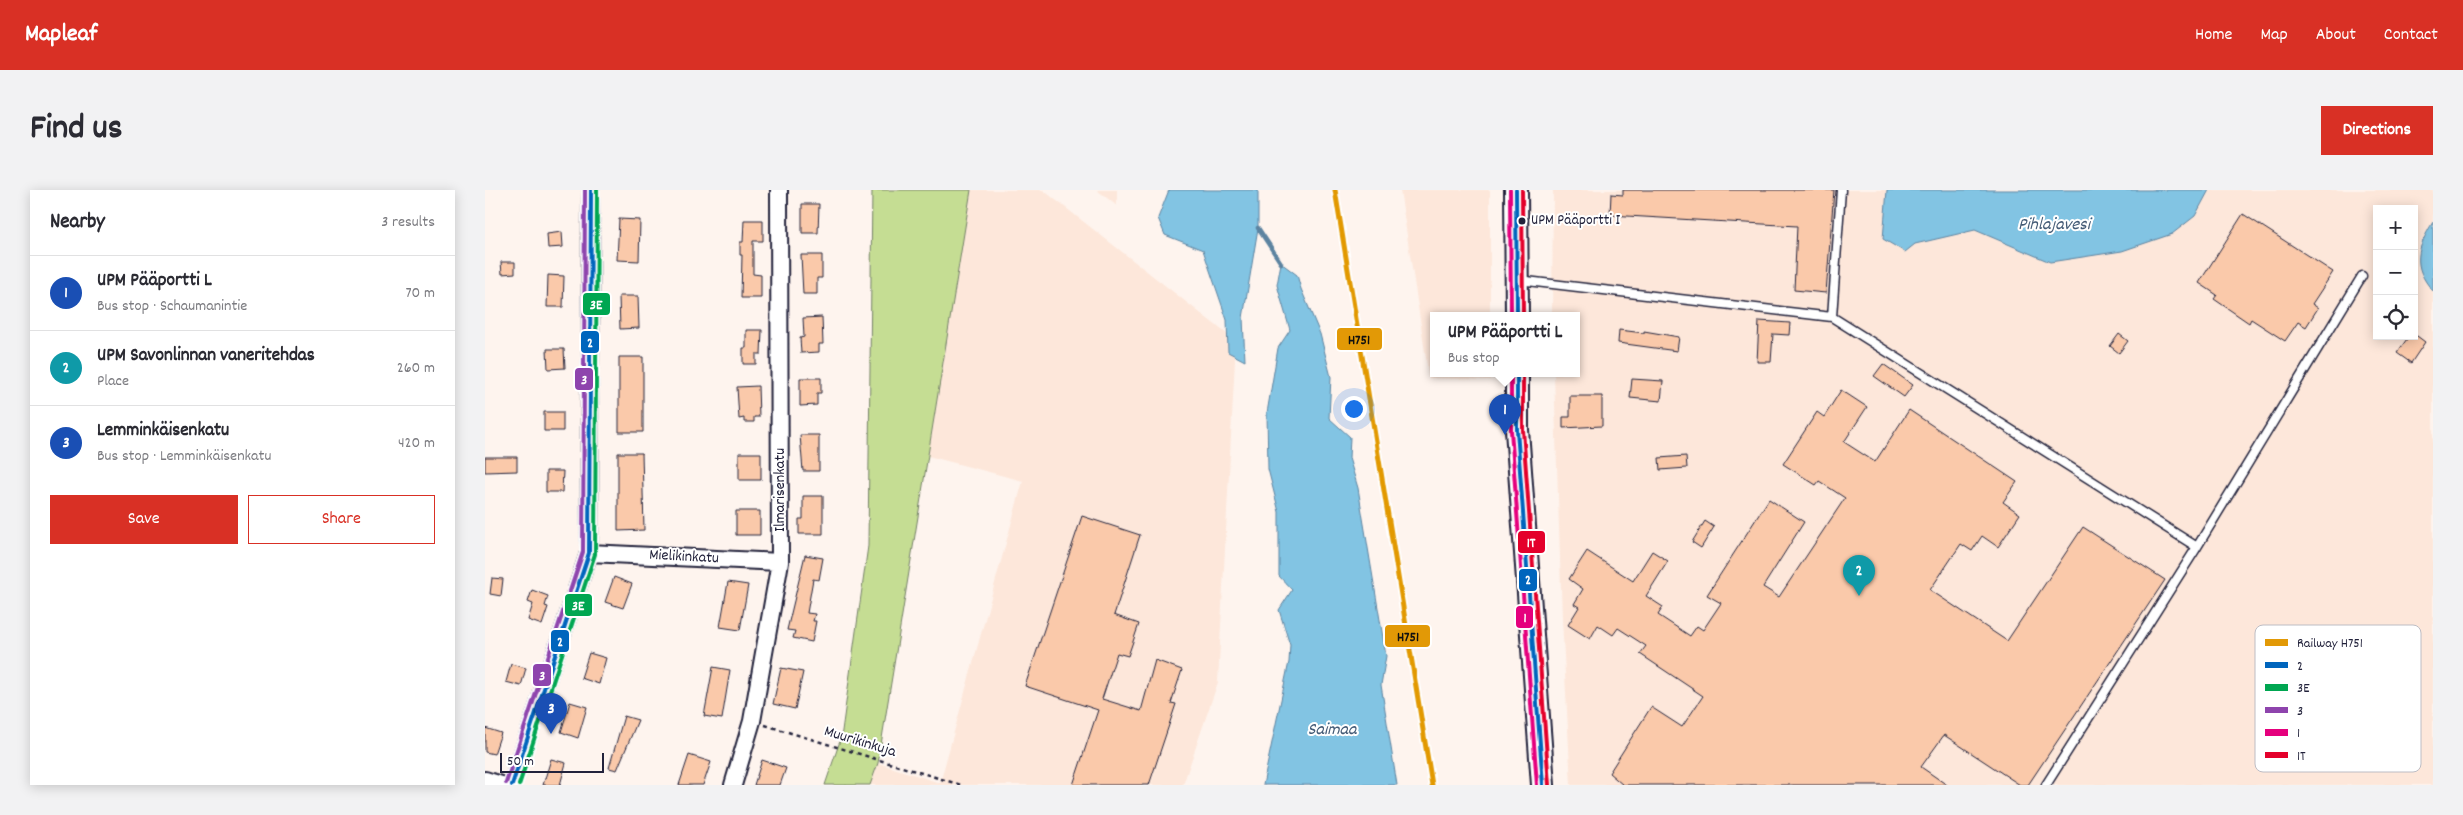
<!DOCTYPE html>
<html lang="en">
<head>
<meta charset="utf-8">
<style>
	:root { --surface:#fff; --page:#f2f2f3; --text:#2b2b33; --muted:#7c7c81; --line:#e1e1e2; --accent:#d93025 }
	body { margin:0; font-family:Dekko,sans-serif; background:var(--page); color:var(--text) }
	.controls { position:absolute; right:15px; top:15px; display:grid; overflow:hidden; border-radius:0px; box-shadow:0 2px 12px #0003 }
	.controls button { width:45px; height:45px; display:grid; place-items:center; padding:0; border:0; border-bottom:1px solid var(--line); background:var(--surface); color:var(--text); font:25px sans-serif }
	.scale { position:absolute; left:15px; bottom:12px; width:104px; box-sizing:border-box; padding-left:5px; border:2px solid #22223b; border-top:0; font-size:14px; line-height:18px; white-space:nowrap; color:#22223b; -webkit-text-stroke:4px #fff; paint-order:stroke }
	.you { position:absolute; left:868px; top:218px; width:18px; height:18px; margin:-12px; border:4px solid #fff; border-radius:50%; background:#1a73e8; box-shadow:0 0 0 8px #1a73e833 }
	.badge { display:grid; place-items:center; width:32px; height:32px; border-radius:50%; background:var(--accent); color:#fff; font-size:16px; font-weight:700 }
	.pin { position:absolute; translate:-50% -41px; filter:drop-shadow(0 1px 2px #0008) }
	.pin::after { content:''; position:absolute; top:26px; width:18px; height:15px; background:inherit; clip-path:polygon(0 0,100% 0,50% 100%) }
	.popup { position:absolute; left:945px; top:122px; width:150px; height:65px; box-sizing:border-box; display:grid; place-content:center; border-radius:0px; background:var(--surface); filter:drop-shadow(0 1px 4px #0005); font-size:16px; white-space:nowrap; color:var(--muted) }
	.popup b { font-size:19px; color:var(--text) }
	.popup::after { content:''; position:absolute; left:50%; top:100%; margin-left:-10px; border:10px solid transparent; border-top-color:var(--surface) }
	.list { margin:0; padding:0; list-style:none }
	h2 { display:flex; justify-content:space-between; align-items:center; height:65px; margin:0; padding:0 20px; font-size:21px }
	h2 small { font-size:16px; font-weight:400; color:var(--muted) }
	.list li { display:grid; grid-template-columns:32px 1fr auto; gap:15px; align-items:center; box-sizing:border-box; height:75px; padding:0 20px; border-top:1px solid var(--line) }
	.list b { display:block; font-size:19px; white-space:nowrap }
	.list p { margin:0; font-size:16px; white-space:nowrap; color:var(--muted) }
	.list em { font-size:16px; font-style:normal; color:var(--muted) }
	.actions { display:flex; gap:10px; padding:15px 20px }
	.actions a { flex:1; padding:11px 0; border:1px solid var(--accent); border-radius:0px; text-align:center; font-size:18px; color:var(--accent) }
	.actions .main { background:var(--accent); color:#fff }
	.icon { flex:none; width:28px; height:28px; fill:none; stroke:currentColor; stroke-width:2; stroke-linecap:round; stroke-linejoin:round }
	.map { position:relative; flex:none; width:1948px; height:595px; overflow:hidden; border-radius:0px }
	header { display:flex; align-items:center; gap:30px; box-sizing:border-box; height:70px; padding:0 25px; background:var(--accent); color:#fff }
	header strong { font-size:24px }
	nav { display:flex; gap:28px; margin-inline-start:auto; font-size:18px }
	.intro { display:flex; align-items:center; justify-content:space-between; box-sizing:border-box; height:120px; padding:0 30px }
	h1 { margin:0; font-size:35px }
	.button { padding:12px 22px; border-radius:0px; background:var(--accent); color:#fff; font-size:18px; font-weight:700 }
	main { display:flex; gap:30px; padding:0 30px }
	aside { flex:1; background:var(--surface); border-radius:0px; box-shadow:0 2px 12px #0003 }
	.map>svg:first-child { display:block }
</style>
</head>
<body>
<header>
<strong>Mapleaf</strong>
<nav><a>Home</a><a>Map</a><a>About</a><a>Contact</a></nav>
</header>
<div class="intro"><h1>Find us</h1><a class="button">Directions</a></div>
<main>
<aside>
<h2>Nearby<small>3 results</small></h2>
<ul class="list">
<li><span class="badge" style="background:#1a4fb4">1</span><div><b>UPM Pääportti L</b><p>Bus stop · Schaumanintie</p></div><em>70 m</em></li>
<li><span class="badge" style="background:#0f9aa8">2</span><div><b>UPM Savonlinnan vaneritehdas</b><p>Place</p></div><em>260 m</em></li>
<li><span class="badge" style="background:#1a4fb4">3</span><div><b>Lemminkäisenkatu</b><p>Bus stop · Lemminkäisenkatu</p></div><em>420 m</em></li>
</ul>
<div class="actions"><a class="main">Save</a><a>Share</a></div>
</aside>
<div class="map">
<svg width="1948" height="595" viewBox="0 0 1948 595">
	<rect width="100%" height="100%" fill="#fef4ee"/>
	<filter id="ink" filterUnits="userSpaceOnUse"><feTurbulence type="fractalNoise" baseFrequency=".02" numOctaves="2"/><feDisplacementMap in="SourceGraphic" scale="10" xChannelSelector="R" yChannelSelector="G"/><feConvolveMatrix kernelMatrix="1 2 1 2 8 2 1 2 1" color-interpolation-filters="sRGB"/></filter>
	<g filter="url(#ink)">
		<path fill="#fde7da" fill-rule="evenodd" d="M486,0H558L751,151L733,492L698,595H385L393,573L455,593L538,291L443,266Z
			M612,0H632V16Z
			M915,0H1005V126H949V184H1005V190L944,188Z
			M1068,0H1402L1398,48L1430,54L1490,40L1565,72L1710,26L1724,0H1948V32L1935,54L1943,95L1948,101V595H1086L1077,429L1069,184H1091V126H1067ZM1892,19H1929V146H1892Z"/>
		<path fill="#c5dd93" stroke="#748067" d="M387,0H486L393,573L385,595H340L356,548L383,356Z"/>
		<path fill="#82c4e3" stroke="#5c83a0" d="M684,0H773V38L758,128L760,171L743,162L742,130L718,60L680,45L673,28Z
			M1402,0H1724L1710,26L1687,44L1637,61L1565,72L1490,40L1430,54L1420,62L1398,49Z
			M1948,32V101C1926,76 1932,58 1948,32Z
			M796,73L812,85L816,99L835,144L846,187L844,228L865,247L864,268L873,298L901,466L896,495L912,595H778L804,472L805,455L794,420L807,400L794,386V322L783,279L782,223L793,158L805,140L792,95Z"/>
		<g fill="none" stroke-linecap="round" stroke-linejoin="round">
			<path stroke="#5c83a0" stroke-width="4.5" d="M773,38L796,73"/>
		</g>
		<path fill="#fac9aa" stroke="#22223b" d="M1138,0H1349L1341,103L1309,100L1312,36L1125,25L1126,4L1138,5Z
			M317,14H334L333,43H317Z
			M1758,24L1848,82L1827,114L1833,118L1821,137L1813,132L1800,151L1766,129L1764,133L1729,109L1732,105L1714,93Z
			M134,29L155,30L154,71L132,70Z
			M259,30H278V51H268V84L276,85V108H256L257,65H255V52H258Z
			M77,42L78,57L63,58L62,44Z
			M316,65H337V88H332V104H318Z
			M16,72H30V83L17,84Z
			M63,85L79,86L78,117H62Z
			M134,106H153L154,138L135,139Z
			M337,127L338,154H334V162L316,163L315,148L319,147L318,128Z
			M1274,131L1305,133L1304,145L1288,144L1286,172H1272Z
			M261,140H277L276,164H271V174H258V158H261Z
			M1134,140L1159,143V141L1194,147L1192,161L1133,153Z
			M1634,144L1643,151L1634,163L1625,156Z
			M1924,146H1932L1940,152L1926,173L1912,163Z
			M62,159H79L80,178L63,179Z
			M134,167H158V242H134Z
			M1398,174L1428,195L1419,207L1389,186Z
			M315,188H336V203H332V215L315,216Z
			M1147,189L1178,191L1176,211L1145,208Z
			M273,196L274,227H269V232H259V228L254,229L252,197Z
			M1356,200L1382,217L1359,252L1390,272L1424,220L1532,292L1518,312L1535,324L1513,357L1497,346L1487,361L1476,354L1445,400L1522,451L1598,337L1680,390L1543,595H1535L1459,545L1436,577L1462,595H1138L1124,583L1166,517L1197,537L1218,506L1155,464L1161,456L1133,438L1128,445L1113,435L1105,449L1083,435L1094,417L1089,414L1098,399L1084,389L1102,361L1148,391L1167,361L1183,371L1161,406L1178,417L1173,425L1205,446L1212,436L1218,440L1236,413L1222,405L1284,309L1319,332L1278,397L1294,407L1360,308L1334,291L1331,295L1298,274L1332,222L1339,227Z
			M1085,206H1117V236L1078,238V227H1085Z
			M59,222H78V241H59Z
			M315,245H334V281H318Z
			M133,263H157L159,340L133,341Z
			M254,263H276V290H254Z
			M1201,266L1202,278L1175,280L1174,268Z
			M0,267H32V281L0,282Z
			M61,281H78L77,302H61Z
			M318,306H338V344H314V329H318Z
			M251,321H275V345H251Z
			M597,326L655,345L629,425L654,434L643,466L632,463L617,509L656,521L670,470L697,480L686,513L691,514L664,595H588L613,520L540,496Z
			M1220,331L1229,337L1216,358L1207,352Z
			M320,365L338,368L334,390L328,389L322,423L330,424L328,431H331L327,452L308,448L310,441L302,440Z
			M129,387L147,394L138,418L120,412Z
			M7,388L18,389L16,406L5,404Z
			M243,392L263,395L255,440L235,437Z
			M47,400L63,406L60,416L63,417L57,435L43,430L48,414L43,412Z
			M104,463L121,468L114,494L96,488Z
			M26,474L41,478L36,496L21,492Z
			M228,477L245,480L237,529L219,526Z
			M296,478L318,482L310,519L288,514Z
			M85,512L102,517L93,548L76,542Z
			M139,526L153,530L132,580L124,578Z
			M0,538L16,543L9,564L0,562Z
			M204,565L226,572L218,595H194Z
			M66,569L81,573L75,595H58Z
			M277,570L301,578L295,595H269Z"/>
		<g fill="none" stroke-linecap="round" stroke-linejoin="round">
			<g stroke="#22223b" stroke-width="11">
				<path id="lane" d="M1033,90L1347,127L1356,0
					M1347,127L1712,357L1877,86
					M1561,595L1712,357"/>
			</g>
			<g stroke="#22223b" stroke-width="20">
				<path id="street" d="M104,363L295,372
					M0,590L16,595
					M27,595L104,363L106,0
					M248,595L267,531L295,372L294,0"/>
			</g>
			<g stroke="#22223b" stroke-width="26">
				<path id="secondary" d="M1031,0L1032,126
					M1032,184V240L1058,595"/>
			</g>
			<path stroke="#22223b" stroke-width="2.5" stroke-dasharray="4 4" stroke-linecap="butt" d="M280,535L476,595"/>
			<use href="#lane" stroke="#fff" stroke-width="8"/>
			<use href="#street" stroke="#fff" stroke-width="16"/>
			<use href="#secondary" stroke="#fff" stroke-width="22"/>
			<g stroke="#fff" stroke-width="8">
				<path id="bus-1" d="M1031,0L1032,126
					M1032,184V240L1058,595
					M27,595L104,363L106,0"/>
			</g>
			<g stroke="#fff" stroke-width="8">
				<path id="bus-2" d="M34,595L110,364L112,0"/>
			</g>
			<g stroke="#fff" stroke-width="8">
				<path id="bus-3" d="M21,593L98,362L100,0"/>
			</g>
			<g stroke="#fff" stroke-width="8">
				<path id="bus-4" d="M1025,0L1026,126
					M1026,184V240L1052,595"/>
			</g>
			<g stroke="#fff" stroke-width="8">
				<path id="bus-5" d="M1037,0L1038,126
					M1038,184V240L1064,595"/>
			</g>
			<use href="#bus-1" stroke="#0065bd" stroke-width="4"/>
			<use href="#bus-2" stroke="#00a651" stroke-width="4"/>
			<use href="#bus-3" stroke="#8e44ad" stroke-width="4"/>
			<use href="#bus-4" stroke="#e5007d" stroke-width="4"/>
			<use href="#bus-5" stroke="#e4002b" stroke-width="4"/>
			<g stroke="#fff" stroke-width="9">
				<path id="rail-1" d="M850,0L947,595"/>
			</g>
			<use href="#rail-1" stroke="#e29906" stroke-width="5"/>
		</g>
	</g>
	<circle fill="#22223b" stroke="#fff" stroke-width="2" cx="1037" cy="31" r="4.5"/>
	<g text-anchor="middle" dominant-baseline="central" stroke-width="4" stroke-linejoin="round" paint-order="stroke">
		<g font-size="15" fill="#22223b" stroke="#fff" text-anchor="start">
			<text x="1046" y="31">UPM Pääportti I</text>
		</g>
		<g font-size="16" fill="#22223b" stroke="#fff">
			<text transform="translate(295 300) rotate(-90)">Ilmarisenkatu</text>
			<text transform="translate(199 367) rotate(3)">Mielikinkatu</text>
			<text transform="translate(375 552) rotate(17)">Muurikinkuja</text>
		</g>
		<g font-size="18" font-style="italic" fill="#445b76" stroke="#fff">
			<text x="1569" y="35">Pihlajavesi</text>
			<text x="847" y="540">Saimaa</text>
		</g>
	</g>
	<rect x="1770" y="435" width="166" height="147" rx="8" fill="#fff" stroke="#bdbdc4" stroke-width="1"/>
	<rect x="1780" y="449" width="23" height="7" fill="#e29906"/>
	<rect x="1780" y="472" width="23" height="6" fill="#0065bd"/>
	<rect x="1780" y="494" width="23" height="7" fill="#00a651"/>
	<rect x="1780" y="517" width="23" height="6" fill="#8e44ad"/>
	<rect x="1780" y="539" width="23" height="7" fill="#e5007d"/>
	<rect x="1780" y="562" width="23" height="6" fill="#e4002b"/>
	<g font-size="14" fill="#22223b">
		<text x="1812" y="457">Railway H751</text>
		<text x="1812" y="480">2</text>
		<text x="1812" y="502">3E</text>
		<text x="1812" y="525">3</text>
		<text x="1812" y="547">1</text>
		<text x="1812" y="570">1T</text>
	</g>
	<g stroke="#fff" stroke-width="2">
		<rect x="97" y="102" width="29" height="24" rx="5" fill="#00a651"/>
		<rect x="851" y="137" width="47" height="24" rx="5" fill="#e29906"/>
		<rect x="95" y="140" width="20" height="24" rx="5" fill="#0065bd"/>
		<rect x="89" y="177" width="20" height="24" rx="5" fill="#8e44ad"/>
		<rect x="1032" y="340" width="29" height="24" rx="5" fill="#e4002b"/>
		<rect x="1033" y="378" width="20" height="24" rx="5" fill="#0065bd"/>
		<rect x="79" y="403" width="29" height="24" rx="5" fill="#00a651"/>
		<rect x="1030" y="415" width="19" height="24" rx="5" fill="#e5007d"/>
		<rect x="899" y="434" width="47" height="24" rx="5" fill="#e29906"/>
		<rect x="65" y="439" width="20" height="24" rx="5" fill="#0065bd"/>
		<rect x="47" y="473" width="20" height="24" rx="5" fill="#8e44ad"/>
	</g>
	<g font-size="14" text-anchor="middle" font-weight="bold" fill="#fff">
		<text x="111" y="119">3E</text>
		<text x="105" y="157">2</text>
		<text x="99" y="194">3</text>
		<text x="1046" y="357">1T</text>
		<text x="1043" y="394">2</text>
		<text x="93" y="420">3E</text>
		<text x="1040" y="432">1</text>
		<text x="75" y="456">2</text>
		<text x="57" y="490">3</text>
	</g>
	<g font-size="14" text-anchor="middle" font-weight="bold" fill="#111">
		<text x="874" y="154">H751</text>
		<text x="923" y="451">H751</text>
	</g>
</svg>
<div class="controls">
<button>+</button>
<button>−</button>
<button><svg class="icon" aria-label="locate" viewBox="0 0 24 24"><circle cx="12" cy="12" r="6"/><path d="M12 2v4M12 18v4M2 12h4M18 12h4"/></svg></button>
</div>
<div class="scale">50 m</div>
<div class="you"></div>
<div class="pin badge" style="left:1020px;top:245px;background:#1a4fb4">1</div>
<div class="popup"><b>UPM Pääportti L</b>Bus stop</div>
<div class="pin badge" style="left:1374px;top:406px;background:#0f9aa8">2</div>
<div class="pin badge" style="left:66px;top:544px;background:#1a4fb4">3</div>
</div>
</main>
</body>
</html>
